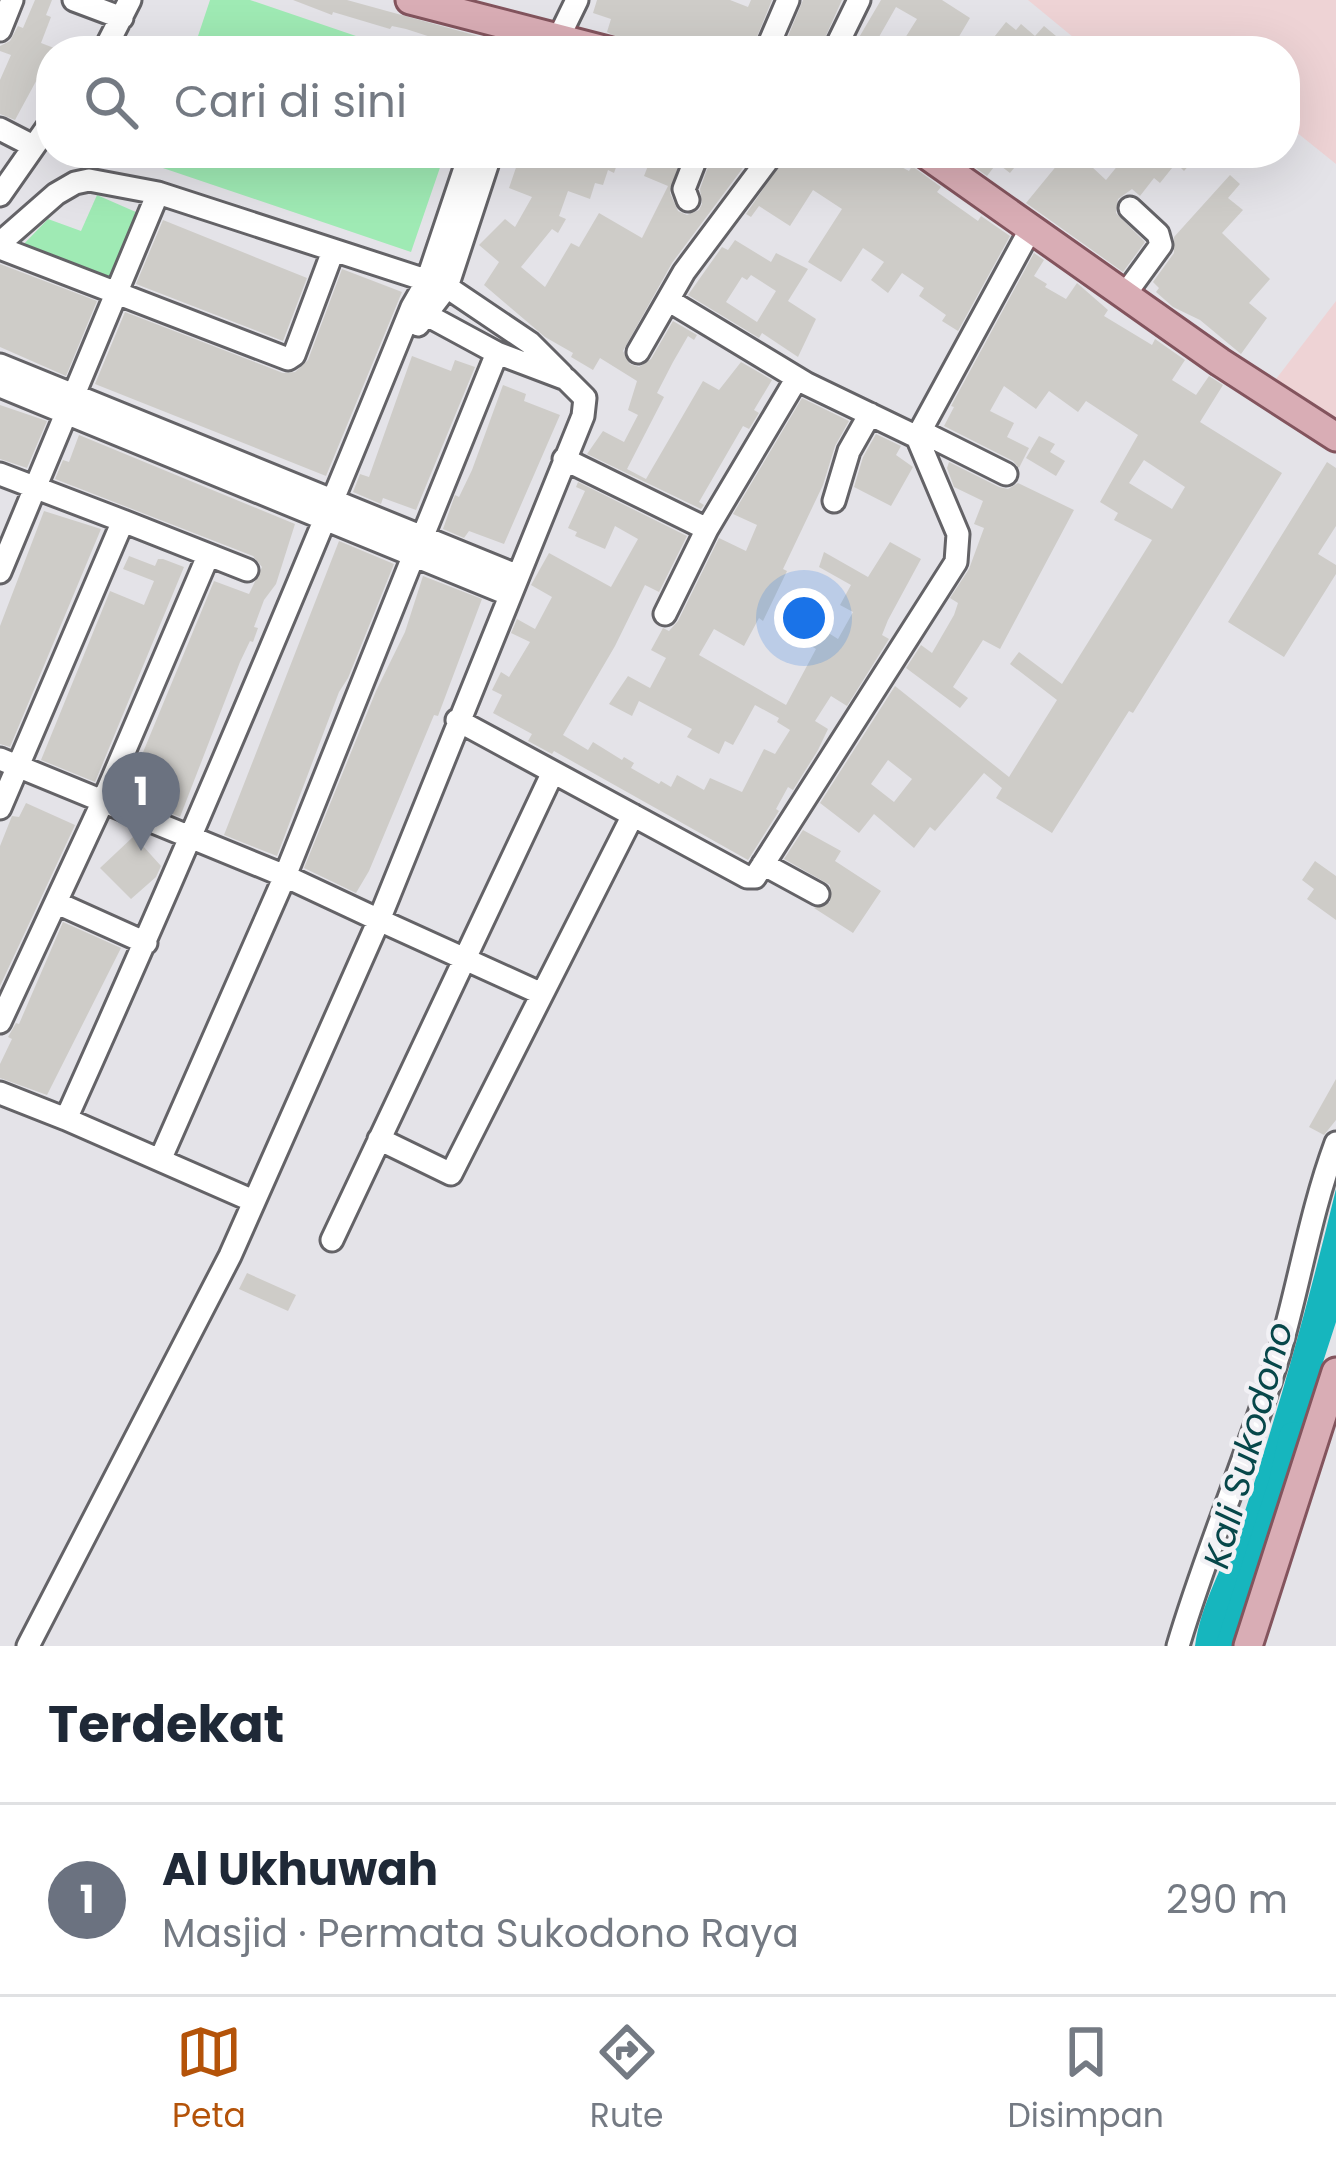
<!DOCTYPE html>
<html lang="id">
<head>
<meta charset="utf-8">
<style>
	:root { --surface:#fff; --page:#f2f2f3; --text:#1f2937; --muted:#747a83; --line:#e0e1e3; --accent:#b45309 }
	body { margin:0; font-family:Poppins,sans-serif; background:var(--page); color:var(--text) }
	.you { position:absolute; left:804px; top:618px; width:42px; height:42px; margin:-30px; border:9px solid #fff; border-radius:50%; background:#1a73e8; box-shadow:0 0 0 18px #1a73e833 }
	.badge { display:grid; place-items:center; width:78px; height:78px; border-radius:50%; background:var(--accent); color:#fff; font-size:39px; font-weight:700 }
	.pin { position:absolute; translate:-50% -99px; filter:drop-shadow(0 3px 6px #0008) }
	.pin::after { content:''; position:absolute; top:63px; width:42px; height:36px; background:inherit; clip-path:polygon(0 0,100% 0,50% 100%) }
	.list { margin:0; padding:0; list-style:none }
	h2 { display:flex; justify-content:space-between; align-items:center; height:156px; margin:0; padding:0 48px; font-size:51px }
	h2 small { font-size:39px; font-weight:400; color:var(--muted) }
	.list li { display:grid; grid-template-columns:78px 1fr auto; gap:36px; align-items:center; box-sizing:border-box; height:192px; padding:0 48px; border-top:3px solid var(--line) }
	.list b { display:block; font-size:45px; white-space:nowrap }
	.list p { margin:0; font-size:39px; white-space:nowrap; color:var(--muted) }
	.list em { font-size:39px; font-style:normal; color:var(--muted) }
	.icon { flex:none; width:66px; height:66px; fill:none; stroke:currentColor; stroke-width:2; stroke-linecap:round; stroke-linejoin:round }
	.map { position:relative; flex:none; width:1336px; height:1646px; overflow:hidden }
	.search { position:absolute; background:var(--surface); box-shadow:0 12px 48px #0002; left:36px; right:36px; top:36px; height:132px; display:flex; align-items:center; gap:30px; box-sizing:border-box; padding:0 42px; border-radius:48px; color:var(--muted); font-size:45px }
	.sheet { height:348px; background:var(--surface) }
	nav { display:flex; justify-content:space-around; align-items:center; box-sizing:border-box; height:168px; border-top:3px solid var(--line); background:var(--surface); font-size:33px; color:var(--muted) }
	nav a { display:grid; justify-items:center; gap:6px }
	nav .on { color:var(--accent) }
	.map>svg:first-child { display:block }
</style>
</head>
<body>
<div class="map">
<svg width="1336" height="1646" viewBox="0 0 1336 1646">
	<rect width="100%" height="100%" fill="#e4e3e8"/>
	<path fill="#eed3d5" d="M1028,0H1336V164L1285,123V51H1090Z
		M1336,301V418L1276,379Z"/>
	<path fill="#9feab4" d="M210,0H250L400,51H193Z
		M158,153H445L411,252L154,165Z
		M97,195L145,216L114,289L18,250L48,219L81,231Z"/>
	<path fill="#16b6be" d="M1336,1189V1322L1231,1646H1195C1202,1597 1230,1555 1246,1508C1281,1403 1310,1296 1336,1189Z"/>
	<g fill="none" stroke-linecap="round" stroke-linejoin="round">
		<path stroke="#16b6be" stroke-width="30" d="M1231,1646L1284,1482L1294,1437"/>
	</g>
	<path fill="#ceccc8" fill-rule="evenodd" d="M35,0H52L46,15L51,17L41,43L54,48L15,120L0,114V80L11,55L0,51V46L10,41L18,26L23,28Z
		M293,0H347L485,38L481,51H474L406,29L392,26L390,29L333,12L332,15Z
		M597,0H730L748,7L751,0H772L752,49L747,47L745,51H671L648,42L646,48L622,40L607,32L611,19L593,13Z
		M803,0H842L819,51H782Z
		M881,0H942L970,18L957,40L972,51H908L900,46L917,19L896,7L871,51H851Z
		M1006,22L1016,30L1021,24L1035,36L1044,26L1074,51H983Z
		M521,153H556L578,160L580,153H621L614,173L608,170L603,185L595,183L590,199L568,191L559,216L566,219L558,233L552,229L521,267L545,287L571,243L579,247L599,213L642,238L668,186L644,176L653,153H682L670,193L678,211L687,215L699,210L702,204L700,189L713,153L726,158L729,153H754L672,263L623,351L630,364L639,367L651,359L673,321L697,335L694,340L688,336L673,362L657,393L664,397L627,469L646,479L703,381L719,390L741,362L772,380L754,410L759,413L749,429L743,426L699,502L704,505L701,509L587,454L603,431L624,442L638,415L628,410L637,381L600,358L593,370L571,357L573,353L545,337L484,285L499,262L479,245L505,219L515,227L532,197L509,188Z
		M788,153H875L909,171L912,166L941,187L937,192L978,221L981,216L1010,236L958,331L942,321L946,315L919,296L924,288L902,273L888,293L871,280L884,262L863,248L841,282L808,262L842,209L813,190L790,226L759,206L751,217L746,214Z
		M955,153H1026L1010,173L997,163L987,176Z
		M1067,153H1077L1106,180L1128,153H1200L1184,171L1176,163L1160,183L1154,178L1140,196L1132,189L1118,199L1116,213L1145,242L1123,272L1026,203Z
		M1230,175L1240,184L1228,198L1243,210L1222,233L1270,279L1249,303L1267,318L1241,354L1200,320L1173,307L1156,292L1159,288L1153,282L1174,253V237Z
		M163,220L307,278L283,341L136,284Z
		M735,240L771,262L776,253L808,269L788,301L816,319L798,357L762,333L759,338L688,295L722,247L728,250ZM751,275L776,291L757,322L726,302L742,277L747,280Z
		M1034,253L1044,260L1034,276L1047,284L1045,287L1066,299L1077,283L1108,310L1104,316L1152,345L1155,339L1185,360L1172,380L1196,395L1209,376L1223,385L1200,422L1282,473L1133,713L1129,711L1052,833L996,798L1002,788L984,773L935,831L930,827L914,848L874,814L859,833L820,803L895,686L1009,777L1057,700L1010,664L1019,652L1062,684L1152,540L1114,520L1118,513L1100,502L1138,435L1086,401L1078,412L1049,391L1036,409L1004,386L990,411L1014,423L1007,437L1029,448L1019,468L1013,461L944,426L954,407L951,406ZM1144,460L1185,487L1172,509L1129,483ZM888,760L912,779L894,802L871,784Z
		M0,264L97,301L66,376L0,347Z
		M342,269L402,292L326,476L95,384L125,312L283,373L295,372L308,360Z
		M412,356L451,371L455,360L475,367L416,510L383,498L381,504L353,492L360,474L369,477Z
		M503,385L526,394L524,401L560,415L504,544L469,531L464,538L443,529L455,495L459,497L472,470Z
		M802,398L849,421L835,446L823,485L783,569L787,571L763,621L759,618L744,646L714,629L699,655L786,705L816,649L782,628L792,610L838,639L853,612L840,605L851,585L819,567L824,552L868,577L890,542L921,559L888,620L882,635L889,639L847,706L831,696L815,721L828,729L818,750L793,790L788,787L776,809L779,811L748,860L554,751L552,754L528,741L532,734L493,713L502,695L492,690L501,672L509,677L530,642L511,633L517,619L535,629L552,597L531,585L549,553L611,587L638,539L615,526L605,549L575,536L577,532L568,528L585,491L576,487L578,482L687,536L659,592L645,585L615,646L563,735L588,750L593,742L622,760L624,757L634,763L631,768L659,784L661,781L671,787L677,775L704,790L710,778L742,792L764,749L775,754L790,730L777,722L779,718L755,705L733,745L725,741L719,754L687,737L692,729L639,701L632,716L609,704L628,676L650,688L666,658L651,650L663,628L669,631L678,621L719,538L746,551L757,525L733,514Z
		M0,405L47,421L27,468L0,459Z
		M876,434L901,446L896,455L913,467L891,506L854,487L863,457Z
		M79,435L295,524L276,584L264,600L254,627L258,628L253,642L250,641L240,662L180,817L127,795L129,786L214,581L249,594L262,567L253,556L55,479L63,460L69,462Z
		M1039,436L1055,444L1050,452L1065,461L1056,476L1026,458Z
		M949,462L999,487L1008,489L1018,483L1074,510L1000,649L983,640L953,687L968,698L960,708L906,668L921,645L932,653L954,615L958,603L950,598L969,569L984,528L974,524L983,501L954,487L947,468Z
		M1327,462L1336,468V526L1318,554L1336,565V574L1284,657L1228,622Z
		M44,511L101,529L10,747L0,744V626Z
		M339,541L394,564L348,678L339,692L277,856L224,835Z
		M129,556L155,566L158,559H163L184,567L95,782L41,760L110,591L144,605L154,581L123,569Z
		M423,576L482,599L438,716L434,715L369,871L356,893L304,868L376,691L405,632Z
		M26,803L75,825L0,986V846L12,816L19,817Z
		M803,830L841,851L835,861L881,891L853,933L814,908L830,902V885L784,859Z
		M134,836L161,866L156,877L131,899L100,868Z
		M1315,861L1336,876V920L1307,899L1314,889L1302,880Z
		M63,922L121,948L47,1095L0,1078V1064L12,1039L8,1037L16,1023L19,1024Z
		M1336,1079V1120L1324,1135L1309,1127Z
		M247,1273L296,1295L288,1311L239,1289Z"/>
	<g fill="none" stroke-linecap="round" stroke-linejoin="round">
		<g stroke="#646367" stroke-width="27">
			<path id="minor" d="M74,0L122,18
				M0,30L12,0
				M558,39L577,0
				M104,51L130,0
				M766,51L788,0
				M834,51L859,0
				M0,129L33,146
				M0,195L51,122
				M688,200L684,189L698,153
				M0,243L56,194L75,183L89,180L158,193L447,287L530,343L562,375
				M0,248L288,359L294,355L333,251
				M1126,293L1161,245L1158,234L1130,208
				M418,325L447,287L491,153
				M638,352L684,272L773,153
				M0,365L516,575
				M0,386L508,594
				M920,431L1006,474
				M917,437L1031,228
				M564,459L707,529
				M0,474L123,521L0,808
				M834,501L849,451L870,414
				M123,521L247,570
				M422,538L497,353
				M0,572L158,193
				M665,614L707,529L797,378
				M457,720L747,877H755L956,562L958,534L917,437L807,384L668,300
				M0,759L285,876L379,920L583,416L585,398L566,379L497,353L412,307
				M763,864L818,894
				M57,903L146,943
				M0,1022L103,801L208,556
				M0,1093L66,1119C187,850 301,580 412,307L427,281L470,153
				M66,1119L253,1201
				M379,1139L451,1174L633,815
				M160,1160L285,876L413,557
				M332,1240L553,772
				M28,1646L230,1256L379,920L542,994
				M1178,1646C1207,1548 1248,1455 1278,1357C1299,1286 1310,1213 1336,1143"/>
		</g>
		<g stroke="#83545d" stroke-width="33">
			<path id="major" d="M410,0L608,51
				M924,153L1220,362L1336,437
				M1248,1646L1336,1372"/>
		</g>
		<use href="#minor" stroke="#fff" stroke-width="21"/>
		<use href="#major" stroke="#d9adb5" stroke-width="27"/>
	</g>
	<g text-anchor="middle" dominant-baseline="central" stroke-width="9" stroke-linejoin="round" paint-order="stroke">
		<g font-size="36" font-style="italic" fill="#07474a" stroke="#f2f1f5">
			<text transform="translate(1248 1445) rotate(-75)">Kali Sukodono</text>
		</g>
	</g>
</svg>
<div class="you"></div>
<div class="pin badge" style="left:141px;top:851px;background:#6b7280">1</div>
<div class="search"><svg class="icon" aria-label="search" viewBox="0 0 24 24"><circle cx="10" cy="10" r="6"/><path d="M15 15l6 6"/></svg>Cari di sini</div>
</div>
<section class="sheet">
<h2>Terdekat<small></small></h2>
<ul class="list">
<li><span class="badge" style="background:#6b7280">1</span><div><b>Al Ukhuwah</b><p>Masjid · Permata Sukodono Raya</p></div><em>290 m</em></li>
</ul>
</section>
<nav>
<a class="on"><svg class="icon" aria-label="map" viewBox="0 0 24 24"><path d="M3 6l6-2 6 2 6-2v14l-6 2-6-2-6 2zM9 4v14M15 6v14"/></svg>Peta</a>
<a><svg class="icon" aria-label="directions" viewBox="0 0 24 24"><path d="M12 3l9 9-9 9-9-9zM9 14v-3h6M13 9l2 2-2 2"/></svg>Rute</a>
<a><svg class="icon" aria-label="saved" viewBox="0 0 24 24"><path d="M7 4h10v16l-5-4-5 4z"/></svg>Disimpan</a>
</nav>
</body>
</html>
